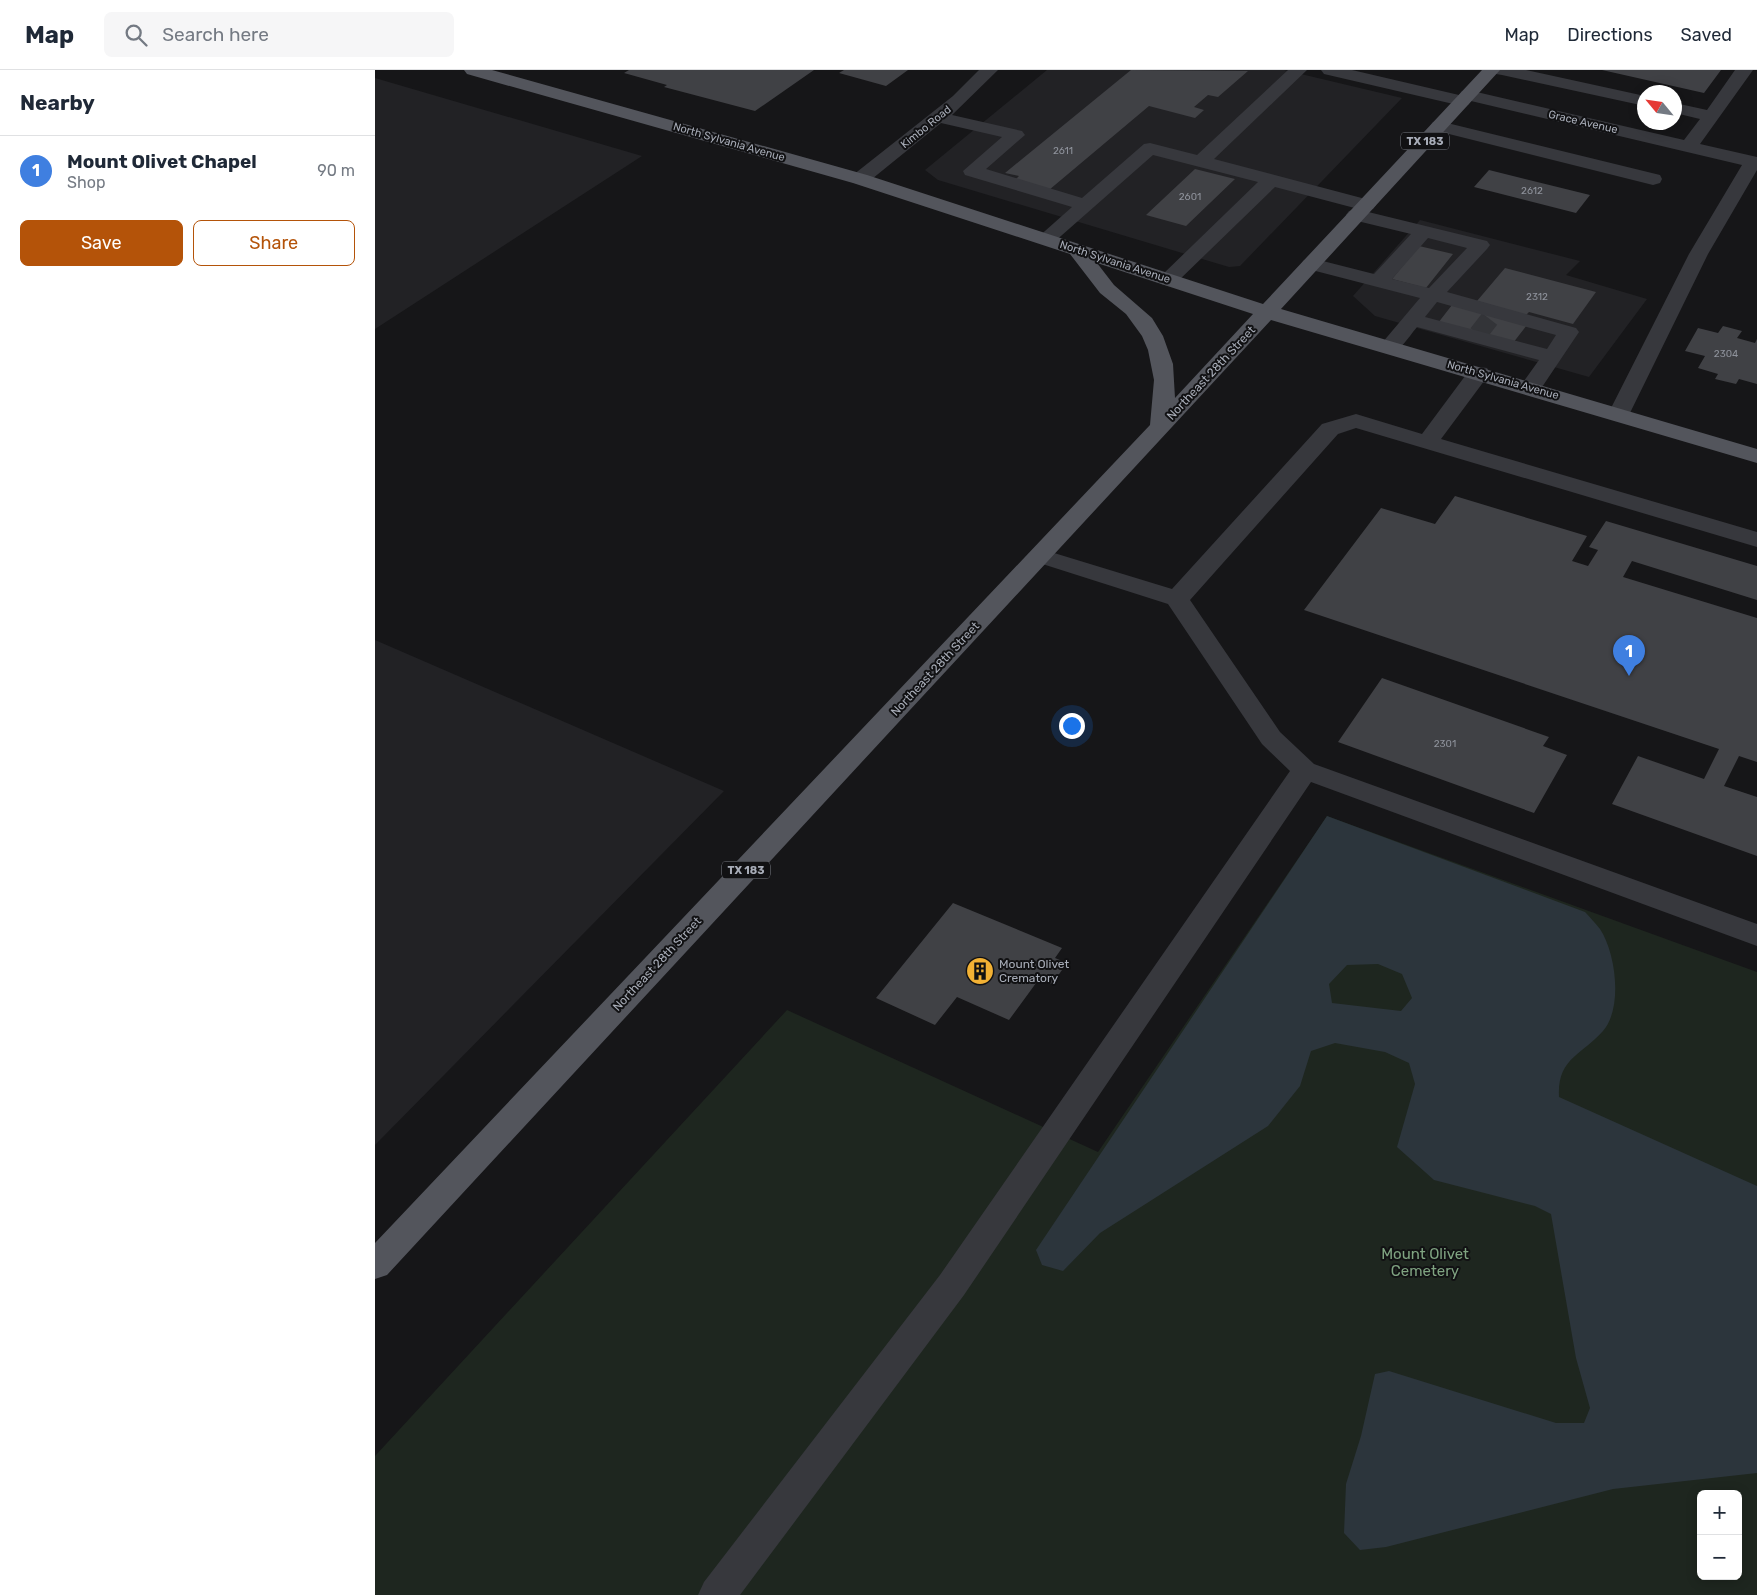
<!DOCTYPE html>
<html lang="en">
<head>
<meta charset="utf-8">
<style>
	:root { --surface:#fff; --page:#f6f6f7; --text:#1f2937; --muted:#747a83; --line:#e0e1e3; --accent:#b45309 }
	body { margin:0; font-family:Rubik,sans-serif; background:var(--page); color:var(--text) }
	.controls { position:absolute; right:15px; bottom:15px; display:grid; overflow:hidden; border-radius:8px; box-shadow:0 2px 12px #0003 }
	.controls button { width:45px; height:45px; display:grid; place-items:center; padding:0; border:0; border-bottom:1px solid var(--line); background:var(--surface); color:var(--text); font:25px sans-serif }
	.compass { position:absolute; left:1262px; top:15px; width:45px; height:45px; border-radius:50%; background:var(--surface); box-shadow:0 2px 12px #0003; rotate:299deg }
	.you { position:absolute; left:696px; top:655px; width:18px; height:18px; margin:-12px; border:4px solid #fff; border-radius:50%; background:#1a73e8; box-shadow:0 0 0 8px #1a73e833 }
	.badge { display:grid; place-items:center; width:32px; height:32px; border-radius:50%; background:var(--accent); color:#fff; font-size:16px; font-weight:700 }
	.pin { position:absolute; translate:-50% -41px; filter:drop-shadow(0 1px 2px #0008) }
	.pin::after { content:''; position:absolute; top:26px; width:18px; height:15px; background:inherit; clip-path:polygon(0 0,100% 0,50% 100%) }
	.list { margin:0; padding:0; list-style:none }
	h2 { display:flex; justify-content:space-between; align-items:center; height:65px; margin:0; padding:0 20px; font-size:21px }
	h2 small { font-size:16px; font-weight:400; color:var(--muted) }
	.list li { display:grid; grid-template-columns:32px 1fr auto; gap:15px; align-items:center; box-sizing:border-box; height:70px; padding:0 20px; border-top:1px solid var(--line) }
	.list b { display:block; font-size:19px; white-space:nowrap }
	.list p { margin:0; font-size:16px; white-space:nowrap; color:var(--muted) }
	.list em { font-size:16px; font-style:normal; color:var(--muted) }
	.actions { display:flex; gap:10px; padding:15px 20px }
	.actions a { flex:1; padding:11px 0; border:1px solid var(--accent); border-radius:8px; text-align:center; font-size:18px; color:var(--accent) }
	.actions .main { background:var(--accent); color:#fff }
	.icon { flex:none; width:28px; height:28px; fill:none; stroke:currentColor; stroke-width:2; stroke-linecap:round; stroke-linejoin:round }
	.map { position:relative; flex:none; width:1382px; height:1525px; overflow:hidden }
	header { display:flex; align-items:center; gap:30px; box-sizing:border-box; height:70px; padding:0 25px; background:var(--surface); border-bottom:1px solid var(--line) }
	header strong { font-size:24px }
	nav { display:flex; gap:28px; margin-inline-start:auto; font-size:18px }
	.search { width:350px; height:45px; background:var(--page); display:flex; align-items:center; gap:12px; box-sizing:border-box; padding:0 18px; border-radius:8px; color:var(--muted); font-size:19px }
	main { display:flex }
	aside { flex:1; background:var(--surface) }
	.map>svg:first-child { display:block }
</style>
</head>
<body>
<header>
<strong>Map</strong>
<div class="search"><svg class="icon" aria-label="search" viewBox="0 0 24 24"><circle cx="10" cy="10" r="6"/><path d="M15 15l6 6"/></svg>Search here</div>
<nav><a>Map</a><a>Directions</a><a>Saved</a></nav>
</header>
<main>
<aside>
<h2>Nearby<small></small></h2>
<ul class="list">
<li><span class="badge" style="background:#3f7fe0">1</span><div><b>Mount Olivet Chapel</b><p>Shop</p></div><em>90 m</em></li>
</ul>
<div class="actions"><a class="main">Save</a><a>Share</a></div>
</aside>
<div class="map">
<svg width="1382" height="1525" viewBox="0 0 1382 1525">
	<rect width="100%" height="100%" fill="#161618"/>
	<path fill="#222225" d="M672,0H909L1027,28L865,196L854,197L563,110L550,100Z
		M0,8L267,86L0,259Z
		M1045,150L1205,191L1191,205L1272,229L1214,307L1000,246L978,226Z
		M0,570L349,721L0,1075Z"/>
	<path fill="#1e261f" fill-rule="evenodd" d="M952,746L1382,902V1525H0V1386L412,940L723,1082ZM1326,1424H1363V1506H1326Z"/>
	<path fill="#2c353c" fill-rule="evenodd" d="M952,746L1210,842C1215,847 1220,853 1225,859C1241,883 1248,938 1228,961C1207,985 1182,988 1184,1027L1382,1116V1403L1238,1419L1011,1477L985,1480L969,1463L971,1414L986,1366L1000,1304L1014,1301L1181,1353H1209L1215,1338L1201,1288L1176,1144L1160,1136L1059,1110L1022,1077L1040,1014L1034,993L1010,982L960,973L936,981L925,1016L893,1056L725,1163L688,1201L667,1195L661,1180ZM1003,894L1027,904L1037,928L1026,941L957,933L954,914L972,895Z"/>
	<path fill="#404145" d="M254,0H439L380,41L289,17L292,15L249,3Z
		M469,0H533L511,16L464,3Z
		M756,0L873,1L843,27L833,25L819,37L829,40L820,48L774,36L674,120L639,111L644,106L630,103Z
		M1227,0H1346L1329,23Z
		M820,99L860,109L811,156L771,145Z
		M1114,100L1215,125L1201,143L1099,117Z
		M1044,176L1078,184L1051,218L1017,209Z
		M1130,198L1221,222L1198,254L1154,242L1151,245L1102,231Z
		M1077,235L1152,255L1138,273L1063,253Z
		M1348,256L1367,261L1362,268L1380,273L1382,269V314L1364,309L1361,314L1340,309L1343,304L1323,298L1330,286L1310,281L1323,258L1343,263Z
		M1080,426L1212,466L1197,491L1213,496L1223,480L1214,477L1231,451L1382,496V530L1257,491L1248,507L1382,548V692L1364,686L1349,716L1382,727V786L1237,734L1263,686L1329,709L1344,679L929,540L1006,438L1060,454Z
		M1007,608L1174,667L1168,676L1192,685L1159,743L963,672Z
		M578,833L687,878L680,888L692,893L677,914L664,909L634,950L582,927L560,955L501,928Z"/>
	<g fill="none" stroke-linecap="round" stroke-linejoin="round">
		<path stroke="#333438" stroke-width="19" stroke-dasharray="19 10" stroke-linecap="butt" d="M1103,264L1117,246"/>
		<path fill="#37383d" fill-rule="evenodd" d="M604,0H623L577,45L647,61L650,65L611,99L707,128L769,74L775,73L822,85L913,0H932L839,89L998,131L1001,135L998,139L991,141L900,117L800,214L793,216L786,214L783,210L786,206L883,112L778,85L678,173H664L661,169L697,137L590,105L588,101L627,67L566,53L492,113H478L476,109L478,105L578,26Z
			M946,0H977L1084,25L1087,21L1093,20L1309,70L1325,49L1300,43V33L1332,40L1360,0H1378L1325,74L1382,87V100L1333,184L1252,349L1244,351L1236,349L1233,344L1314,184L1367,95L1096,31L1093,35L1087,36L949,4Z
			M1118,0H1151L1270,26V36L1127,5L1121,4Z
			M1064,51L1285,105L1287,109L1285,113L1278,115L1058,60L1055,56L1058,52Z
			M981,139L1112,171L1115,175L1112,179L1072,222L1201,258L1204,262L1163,323L1155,324L1147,323L1144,318L1164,290L1042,257C1031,270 1024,286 1007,281L1004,277L1007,273L1045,228L929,198L926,194L929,190L936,188L999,204L1036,164L974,149L971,145L974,141ZM1053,168L1092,178L1054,218L1017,209ZM1062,232L1181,265L1172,279L1050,247Z
			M1104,297L1112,298L1115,303L1066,369L1382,462V477L981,358L963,364L815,530L905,662L939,694L1382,854V876L936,712L589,1225L365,1525H323L329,1512L565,1205L915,701L887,674L793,534L658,491L654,486L658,481L666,479L797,519L947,354L981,344L1047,364L1096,298Z"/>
		<path fill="#53555c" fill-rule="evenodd" d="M89,0H117L492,105L888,234L1107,0H1125L906,239L1382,379V393L896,250L12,1205L0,1209V1173L775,355L779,310L773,280L767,266L751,244L725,223L695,184L478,113L92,4ZM722,193L878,244L800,328L798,294L788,266L777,248L739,215Z"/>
	</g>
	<defs>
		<g id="building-disc" transform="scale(1.4375)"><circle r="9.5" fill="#f2b134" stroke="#111113"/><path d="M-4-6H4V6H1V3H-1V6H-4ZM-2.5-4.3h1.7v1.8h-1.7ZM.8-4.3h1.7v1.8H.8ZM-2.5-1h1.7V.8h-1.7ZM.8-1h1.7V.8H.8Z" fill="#111"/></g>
	</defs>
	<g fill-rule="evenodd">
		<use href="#building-disc" x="605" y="901"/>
	</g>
	<g text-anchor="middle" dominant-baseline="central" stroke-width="4" stroke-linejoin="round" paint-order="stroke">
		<g font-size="10" fill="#8e929b">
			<text x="688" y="81">2611</text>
			<text x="1157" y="121">2612</text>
			<text x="815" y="127">2601</text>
			<text x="1162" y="227">2312</text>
			<text x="1351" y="284">2304</text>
			<text x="1070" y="674">2301</text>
		</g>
		<g font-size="11" fill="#a8adb8" stroke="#111113">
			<text transform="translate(1208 52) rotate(13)">Grace Avenue</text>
			<text transform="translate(551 57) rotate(-39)">Kimbo Road</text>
			<text transform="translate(354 72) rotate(16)">North Sylvania Avenue</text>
			<text transform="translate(740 192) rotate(18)">North Sylvania Avenue</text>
			<text transform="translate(1128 310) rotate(16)">North Sylvania Avenue</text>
		</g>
		<g fill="#111113" stroke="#7b7e86" stroke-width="1">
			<rect x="1026" y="62.5" width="48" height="17" rx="4"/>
			<rect x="347" y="791.5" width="48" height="17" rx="4"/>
		</g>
		<g font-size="11" font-weight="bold" fill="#a8adb8">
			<text x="1050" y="71">TX 183</text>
			<text x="371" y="800">TX 183</text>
		</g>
		<g font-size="12" fill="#a8adb8" stroke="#111113">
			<text transform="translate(836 303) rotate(-47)">Northeast 28th Street</text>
			<text transform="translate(560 599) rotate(-47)">Northeast 28th Street</text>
			<text transform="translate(282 894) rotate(-47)">Northeast 28th Street</text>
		</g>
		<g font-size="12" fill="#a8adb8" stroke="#111113" text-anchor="start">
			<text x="624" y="894">Mount Olivet<tspan x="624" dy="14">Crematory</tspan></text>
		</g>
		<g font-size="15" fill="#7fa381" stroke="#111113">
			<text x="1050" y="1184">Mount Olivet<tspan x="1050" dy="17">Cemetery</tspan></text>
		</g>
	</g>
</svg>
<div class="controls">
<button>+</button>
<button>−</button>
</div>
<svg class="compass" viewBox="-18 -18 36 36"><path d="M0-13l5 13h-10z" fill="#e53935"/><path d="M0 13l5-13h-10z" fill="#747a83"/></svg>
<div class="you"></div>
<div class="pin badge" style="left:1254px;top:606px;background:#3f7fe0">1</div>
</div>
</main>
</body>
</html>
